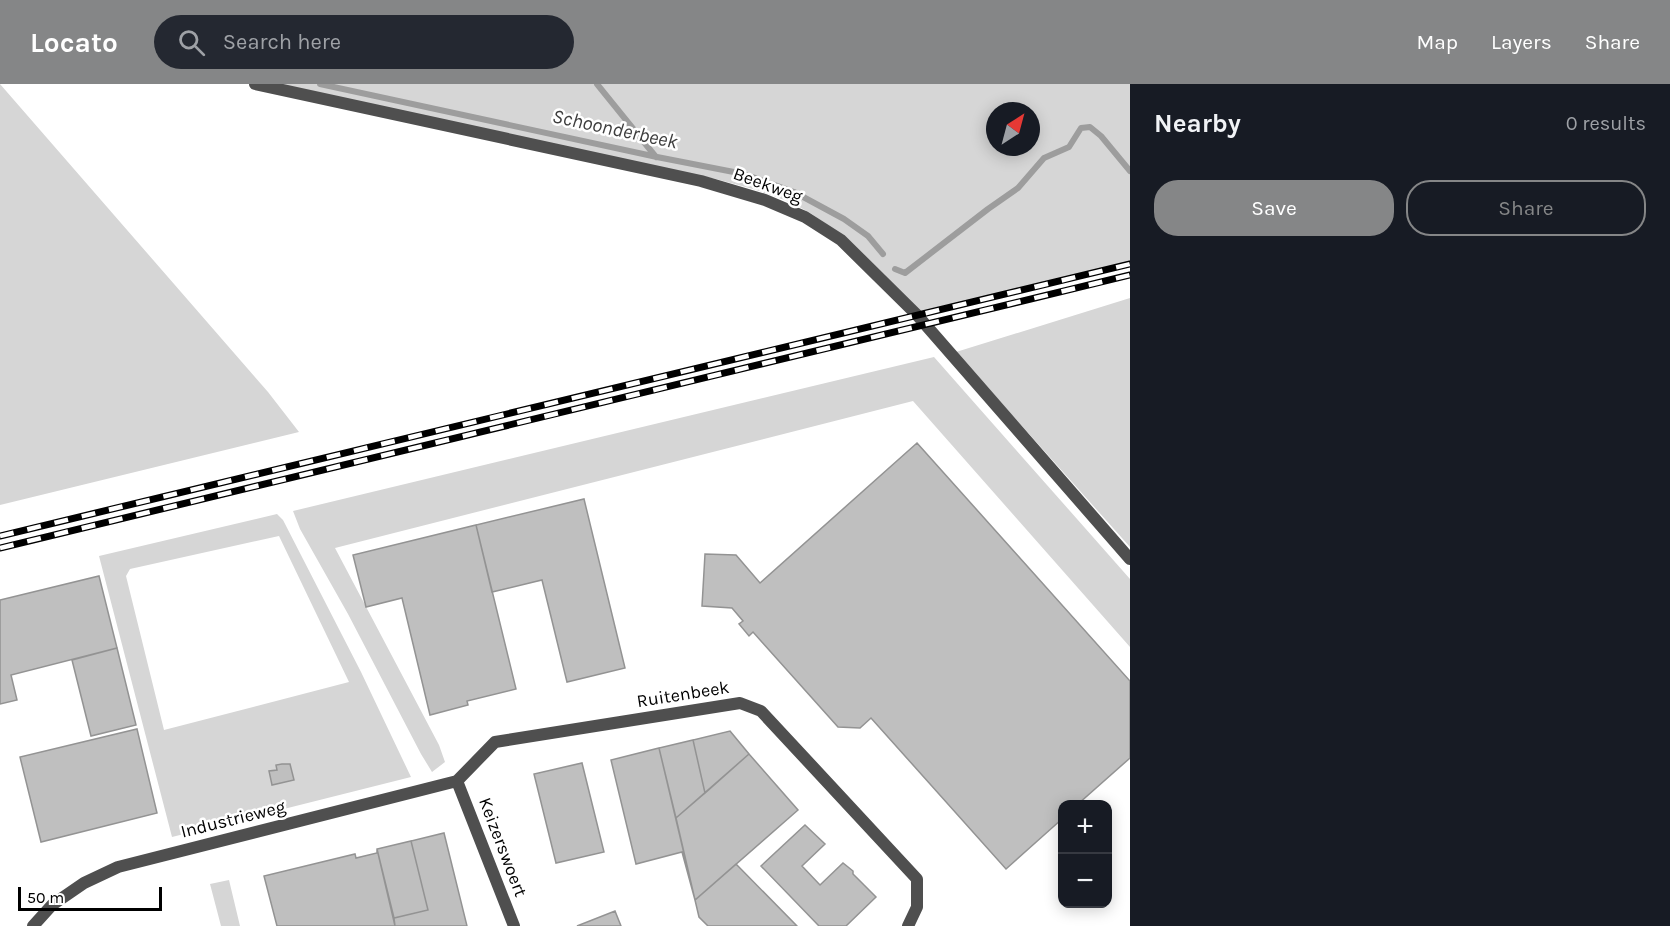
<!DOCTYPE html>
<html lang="en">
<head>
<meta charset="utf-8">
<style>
	:root { --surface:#171b24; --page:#242831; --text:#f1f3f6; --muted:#9ea1a6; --line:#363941; --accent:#858687 }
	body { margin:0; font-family:Karla,sans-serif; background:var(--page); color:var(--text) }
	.controls { position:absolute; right:18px; bottom:18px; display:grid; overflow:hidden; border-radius:12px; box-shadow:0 3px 15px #0003 }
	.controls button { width:54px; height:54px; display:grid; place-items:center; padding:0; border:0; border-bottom:2px solid var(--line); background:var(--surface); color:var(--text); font:30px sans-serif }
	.compass { position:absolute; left:986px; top:18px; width:54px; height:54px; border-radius:50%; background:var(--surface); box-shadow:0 3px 15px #0003; rotate:36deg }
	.scale { position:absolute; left:18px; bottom:15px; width:144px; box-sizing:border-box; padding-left:6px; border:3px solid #000; border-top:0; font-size:16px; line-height:21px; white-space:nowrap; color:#000; -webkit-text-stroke:4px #fff; paint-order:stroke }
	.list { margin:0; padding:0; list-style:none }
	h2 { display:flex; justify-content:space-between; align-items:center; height:78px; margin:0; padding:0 24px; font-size:26px }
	h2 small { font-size:20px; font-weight:400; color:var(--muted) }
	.actions { display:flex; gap:12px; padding:18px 24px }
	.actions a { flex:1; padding:14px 0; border:2px solid var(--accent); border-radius:24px; text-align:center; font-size:21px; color:var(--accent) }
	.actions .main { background:var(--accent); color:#fff }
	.icon { flex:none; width:33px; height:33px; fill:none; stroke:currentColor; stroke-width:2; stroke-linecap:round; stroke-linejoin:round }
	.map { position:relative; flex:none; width:1130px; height:842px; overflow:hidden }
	header { display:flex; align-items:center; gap:36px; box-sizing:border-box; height:84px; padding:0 30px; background:var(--accent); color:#fff }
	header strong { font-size:28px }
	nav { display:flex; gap:33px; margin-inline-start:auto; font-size:21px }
	.search { width:420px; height:54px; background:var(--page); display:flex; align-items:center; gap:15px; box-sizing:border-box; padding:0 21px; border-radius:33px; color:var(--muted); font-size:22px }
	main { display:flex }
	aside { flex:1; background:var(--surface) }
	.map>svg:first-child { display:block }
</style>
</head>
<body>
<header>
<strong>Locato</strong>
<div class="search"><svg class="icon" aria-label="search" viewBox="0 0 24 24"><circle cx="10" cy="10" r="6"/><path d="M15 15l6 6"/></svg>Search here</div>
<nav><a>Map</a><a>Layers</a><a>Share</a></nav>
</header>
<main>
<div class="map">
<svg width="1130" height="842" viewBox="0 0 1130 842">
	<rect width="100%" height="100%" fill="#fff"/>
	<path fill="#d6d6d6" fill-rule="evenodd" d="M0,0L268,308L299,348L0,421Z
		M269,0H1130V181L921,232C885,196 847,149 803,125C776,110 745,103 716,95ZM995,27H1031V63H995Z
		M1130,214V463L956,268Z
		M934,273L1130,495V563L913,317L335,464L439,661L445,678L432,688L421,670L348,530L300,445L293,427Z
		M277,430L283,436L361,588L411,693L172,753L99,472ZM279,452L349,598L164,646L126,492L130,485Z
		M229,796L240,842H221L210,800Z"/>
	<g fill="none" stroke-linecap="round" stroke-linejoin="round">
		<path stroke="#9d9d9d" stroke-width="6" d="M320,0L657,73L744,90L794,108L844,135L868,152L883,170
			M597,0L656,73
			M895,185L905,189L988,125L1018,104L1044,74L1069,63L1081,44L1090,43L1101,52L1130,87"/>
	</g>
	<path fill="#bfbfbf" stroke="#939393" stroke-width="1.5" d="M917,359L1130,597V674L1078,720H1062V735L1006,785L871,634L860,644L838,643L753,548L749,552L739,540L743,537L732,524L702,522L705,470L736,471L760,499Z
		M584,415L625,584L567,598L542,496L492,508L476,441Z
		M476,441L516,605L467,617L468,621L430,631L402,514L366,523L353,471Z
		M99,492L117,564L11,591L17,616L0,620V516Z
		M117,564L136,641L91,652L72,576Z
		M137,645L157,729L41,758L20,673Z
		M730,647L749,670L705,709L693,656Z
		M693,656L705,709L676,734L659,664Z
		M659,664L695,816L682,768L636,780L611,676Z
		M749,670L798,726L695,816L676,734Z
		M582,679L604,768L556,779L534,690Z
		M282,680H290L294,696L272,701L269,687L277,686L276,681Z
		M805,741L825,760L802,782L820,801L843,779L853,787V790L876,813L846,842H819L761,782Z
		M444,749L467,842H395L394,834L428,826L411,757Z
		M411,757L428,826L394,834L377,765Z
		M377,765L395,842H277L264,792L355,770L356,774L377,769Z
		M736,780L797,842H708L699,833L695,816Z
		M615,827L621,842H577Z"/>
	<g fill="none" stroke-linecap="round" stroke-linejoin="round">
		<path stroke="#4f4f4f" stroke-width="12" d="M255,0L701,97L765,116L805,133L841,156L917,231L1130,475
			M457,697L495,658L740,619L761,627L917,795V823L908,842
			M457,697L514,842
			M33,842L52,821L84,799L118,783L457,697"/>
		<g stroke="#000" stroke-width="7">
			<path id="rail" d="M0,452L1130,180
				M0,464L1130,191"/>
		</g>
		<use href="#rail" stroke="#fff" stroke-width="4.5" stroke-dasharray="14" stroke-linecap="butt"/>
	</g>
	<g text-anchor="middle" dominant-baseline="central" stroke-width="5" stroke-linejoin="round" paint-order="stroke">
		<g font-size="18" fill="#000" stroke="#fff">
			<text transform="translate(768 101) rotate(20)">Beekweg</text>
			<text transform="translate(683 610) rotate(-9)">Ruitenbeek</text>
			<text transform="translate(233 735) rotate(-14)">Industrieweg</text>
			<text transform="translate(503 763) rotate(69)">Keizerswoert</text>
		</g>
		<g font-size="20" font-style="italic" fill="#3e3e3e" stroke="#fff">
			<text transform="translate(615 45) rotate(12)">Schoonderbeek</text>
		</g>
	</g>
</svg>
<div class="controls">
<button>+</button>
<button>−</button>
</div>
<svg class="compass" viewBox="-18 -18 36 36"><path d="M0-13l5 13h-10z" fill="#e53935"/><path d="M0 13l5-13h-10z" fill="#9ea1a6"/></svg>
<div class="scale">50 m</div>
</div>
<aside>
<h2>Nearby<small>0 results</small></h2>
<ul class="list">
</ul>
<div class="actions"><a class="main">Save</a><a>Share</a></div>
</aside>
</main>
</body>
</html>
